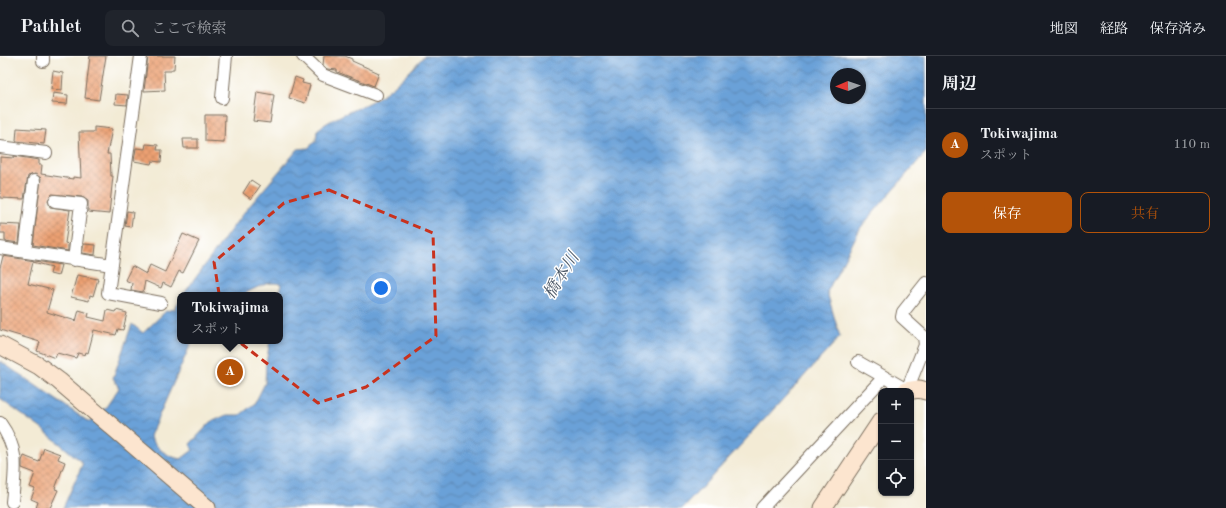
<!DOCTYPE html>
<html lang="ja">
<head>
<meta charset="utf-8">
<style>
	:root { --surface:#171b24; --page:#20242c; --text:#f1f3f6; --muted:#9ea1a6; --line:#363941; --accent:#b45309 }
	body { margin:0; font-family:"Old Standard TT","Noto Serif JP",serif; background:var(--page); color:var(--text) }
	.controls { position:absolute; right:12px; bottom:12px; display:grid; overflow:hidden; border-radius:8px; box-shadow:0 1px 3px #0004 }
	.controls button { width:36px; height:36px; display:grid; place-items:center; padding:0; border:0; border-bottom:1px solid var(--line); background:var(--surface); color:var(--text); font:20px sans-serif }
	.compass { position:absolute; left:830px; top:12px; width:36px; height:36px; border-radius:50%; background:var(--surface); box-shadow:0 1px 3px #0004; rotate:268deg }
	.you { position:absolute; left:381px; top:232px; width:14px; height:14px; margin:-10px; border:3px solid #fff; border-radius:50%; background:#1a73e8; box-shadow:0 0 0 6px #1a73e833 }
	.badge { display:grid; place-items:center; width:26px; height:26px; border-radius:50%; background:var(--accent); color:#fff; font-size:13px; font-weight:700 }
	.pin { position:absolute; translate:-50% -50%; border:2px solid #fff; box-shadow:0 1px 4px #0006 }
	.popup { position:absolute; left:177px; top:236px; width:106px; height:52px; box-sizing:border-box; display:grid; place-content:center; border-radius:8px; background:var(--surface); filter:drop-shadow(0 1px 3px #0005); font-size:13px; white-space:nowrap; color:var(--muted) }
	.popup b { font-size:15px; color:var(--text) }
	.popup::after { content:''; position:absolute; left:50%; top:100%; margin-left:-8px; border:8px solid transparent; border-top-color:var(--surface) }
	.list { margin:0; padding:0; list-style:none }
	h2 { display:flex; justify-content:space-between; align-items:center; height:52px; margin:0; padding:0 16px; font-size:17px }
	h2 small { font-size:13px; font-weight:400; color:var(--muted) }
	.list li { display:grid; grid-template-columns:26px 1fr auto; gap:12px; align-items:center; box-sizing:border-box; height:72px; padding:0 16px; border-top:1px solid var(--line) }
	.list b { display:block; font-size:15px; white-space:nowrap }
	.list p { margin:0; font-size:13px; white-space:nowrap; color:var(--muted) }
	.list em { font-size:13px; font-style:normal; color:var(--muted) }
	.actions { display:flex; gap:8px; padding:12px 16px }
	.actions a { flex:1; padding:9px 0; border:1px solid var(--accent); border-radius:8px; text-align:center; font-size:14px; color:var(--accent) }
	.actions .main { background:var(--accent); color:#fff }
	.icon { flex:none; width:22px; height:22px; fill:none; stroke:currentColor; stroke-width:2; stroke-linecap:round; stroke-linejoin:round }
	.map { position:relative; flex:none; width:926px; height:452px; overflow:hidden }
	header { display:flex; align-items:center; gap:24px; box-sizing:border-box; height:56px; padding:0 20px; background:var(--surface); border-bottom:1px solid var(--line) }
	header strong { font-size:19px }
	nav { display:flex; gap:22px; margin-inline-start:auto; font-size:14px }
	.search { width:280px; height:36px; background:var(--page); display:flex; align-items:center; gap:10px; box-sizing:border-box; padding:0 14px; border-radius:8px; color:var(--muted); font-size:15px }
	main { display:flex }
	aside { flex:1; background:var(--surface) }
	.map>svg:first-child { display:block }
</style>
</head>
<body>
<header>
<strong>Pathlet</strong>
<div class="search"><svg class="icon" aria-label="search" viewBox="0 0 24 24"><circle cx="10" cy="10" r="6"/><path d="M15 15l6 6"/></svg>ここで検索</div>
<nav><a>地図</a><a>経路</a><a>保存済み</a></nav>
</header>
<main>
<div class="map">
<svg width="926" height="452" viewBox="0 0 926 452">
	<defs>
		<pattern id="water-waves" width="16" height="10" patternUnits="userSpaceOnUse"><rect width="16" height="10" fill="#6ba1d8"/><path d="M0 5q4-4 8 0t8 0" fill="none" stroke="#5983af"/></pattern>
		<pattern id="building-cross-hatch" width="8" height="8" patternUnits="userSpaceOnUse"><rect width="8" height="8" fill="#eca072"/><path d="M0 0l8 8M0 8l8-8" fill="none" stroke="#c0835d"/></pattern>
	</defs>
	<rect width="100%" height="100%" fill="#fff"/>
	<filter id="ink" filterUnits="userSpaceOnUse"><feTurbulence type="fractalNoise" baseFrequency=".025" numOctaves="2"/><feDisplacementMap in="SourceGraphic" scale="8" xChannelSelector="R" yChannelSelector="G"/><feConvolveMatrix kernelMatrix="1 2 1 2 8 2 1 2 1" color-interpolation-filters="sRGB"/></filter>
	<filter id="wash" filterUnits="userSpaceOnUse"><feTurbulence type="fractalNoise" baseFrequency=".012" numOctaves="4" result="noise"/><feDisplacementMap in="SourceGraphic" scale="16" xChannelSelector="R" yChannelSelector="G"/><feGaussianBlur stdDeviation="0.9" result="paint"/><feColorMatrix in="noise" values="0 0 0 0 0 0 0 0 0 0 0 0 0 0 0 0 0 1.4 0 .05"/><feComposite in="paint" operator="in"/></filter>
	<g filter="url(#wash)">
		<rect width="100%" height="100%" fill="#f3ebd5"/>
		<path fill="url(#water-waves)" stroke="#53667b" fill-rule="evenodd" d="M424,0H926V96L861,171L827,236L840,281L683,452H63L83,407L42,373L0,343V305L89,366L106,351L119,332L113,322L132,268L143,277L166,255L175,253L180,244V285H192L150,380C156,392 167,401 181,403L193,394L190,388L211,366L227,359H240L255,347L265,327L266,307L270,285H280L281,228C268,224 255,233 243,238C234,242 195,239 183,239L241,160L298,93L308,92L316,85L317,74C333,61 353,55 372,45C391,35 410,16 424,0ZM836,18H860V42H836Z"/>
		<g id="blocks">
			<path fill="url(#building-cross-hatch)" d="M90,0H106L99,44L85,42Z
				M148,0H175L174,13H172L171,15H164L165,34L144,35Z
				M324,0H345L352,3V5L379,17L374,30L337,16V14L327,13L323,9Z
				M53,15L63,17L62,34L51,33Z
				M295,21L303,24L302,27L310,29L305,47L289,42Z
				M257,36L274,39L270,67L253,65Z
				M53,37L68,39L67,48L52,47Z
				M116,38L128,39L127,49L115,48Z
				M205,59H225L224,86L205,85Z
				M94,71L112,73L107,98H110L111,120H113L109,158L88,156V145L82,141L52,138L48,144L50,151L70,154L65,187L68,188V195L33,189L41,122L35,118L28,120L24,143L0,142V101L14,102V100L39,104V109H42L41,118L73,123V121L81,122L79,76H94Z
				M17,72L46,74L44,88L16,85Z
				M183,83H198V92H184Z
				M146,88L158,89L157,94H162L161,106L152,105L151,108L134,105L136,92L145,93Z
				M251,124L260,130L251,143L243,137Z
				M127,155L133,156L131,171L125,170Z
				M0,168L21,169L19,187L5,185V177H0Z
				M183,178L199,185L183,217L179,215L171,231L163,227L161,232L145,225L143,236L131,234L132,227L125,224L132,210L146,218L150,209L165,216Z
				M84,188L96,189L95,199L82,197Z
				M3,200L61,209L58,220L50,218L52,211L33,206L28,228L53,234L47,256L76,265L79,254L89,257L88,261L105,265L107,254L115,256L116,254L127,257L123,274L118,273L116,279L94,274L88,297L86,296L85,299L78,297L76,302L57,297L55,302L37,295L40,286L0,274V212Z
				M77,219L98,223L93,240L90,239L89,245L71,241Z
				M44,392L60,398L58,403L65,406L55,433L58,434L50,452H36L38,446L31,443L35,433L30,431L35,417L22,412V405L24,400L39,406Z"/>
		</g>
	</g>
	<g filter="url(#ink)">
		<use href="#blocks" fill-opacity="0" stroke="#7b6e5e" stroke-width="1"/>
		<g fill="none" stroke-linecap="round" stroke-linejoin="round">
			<g stroke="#7b6e5e" stroke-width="14">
				<path id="street" d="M141,0L108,237L161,247
					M303,0L323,19L376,39
					M43,5V0
					M222,42L226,0
					M0,91L46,97
					M55,145L81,148L74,204
					M0,192L112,209
					M25,196L34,125
					M858,306L907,334L925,289L924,281L902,261L903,256L926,227
					M0,367C20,395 15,414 12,446
					M762,452L884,321"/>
			</g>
			<g stroke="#7b6e5e" stroke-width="19">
				<path id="secondary" d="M0,289L39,310L59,325L207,452
					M906,335L919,333L926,335
					M823,452L881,365"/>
			</g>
			<use href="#street" stroke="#fff" stroke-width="12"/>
			<use href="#secondary" stroke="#fce5cf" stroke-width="17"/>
		</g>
	</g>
	<path fill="none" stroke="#c8321e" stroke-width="3" stroke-dasharray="8 5" stroke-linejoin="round" d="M329,134L433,177L436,280L366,331L318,347L225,275L214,206L284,147Z"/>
	<g text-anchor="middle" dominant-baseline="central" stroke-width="3" stroke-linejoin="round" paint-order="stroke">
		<g font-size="17" font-style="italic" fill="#4e5a68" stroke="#fff">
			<text transform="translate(562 220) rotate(-58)">橋本川</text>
		</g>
	</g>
</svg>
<div class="controls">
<button>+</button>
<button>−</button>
<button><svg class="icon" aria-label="locate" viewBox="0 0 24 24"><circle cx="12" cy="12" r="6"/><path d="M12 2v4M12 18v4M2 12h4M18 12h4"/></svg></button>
</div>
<svg class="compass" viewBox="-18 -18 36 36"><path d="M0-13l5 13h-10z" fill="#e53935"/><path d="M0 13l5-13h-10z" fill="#9ea1a6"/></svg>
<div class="you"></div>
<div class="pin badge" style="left:230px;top:316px">A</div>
<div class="popup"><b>Tokiwajima</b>スポット</div>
</div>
<aside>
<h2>周辺<small></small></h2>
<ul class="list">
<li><span class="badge">A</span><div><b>Tokiwajima</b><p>スポット</p></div><em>110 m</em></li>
</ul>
<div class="actions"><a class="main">保存</a><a>共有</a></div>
</aside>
</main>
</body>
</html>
